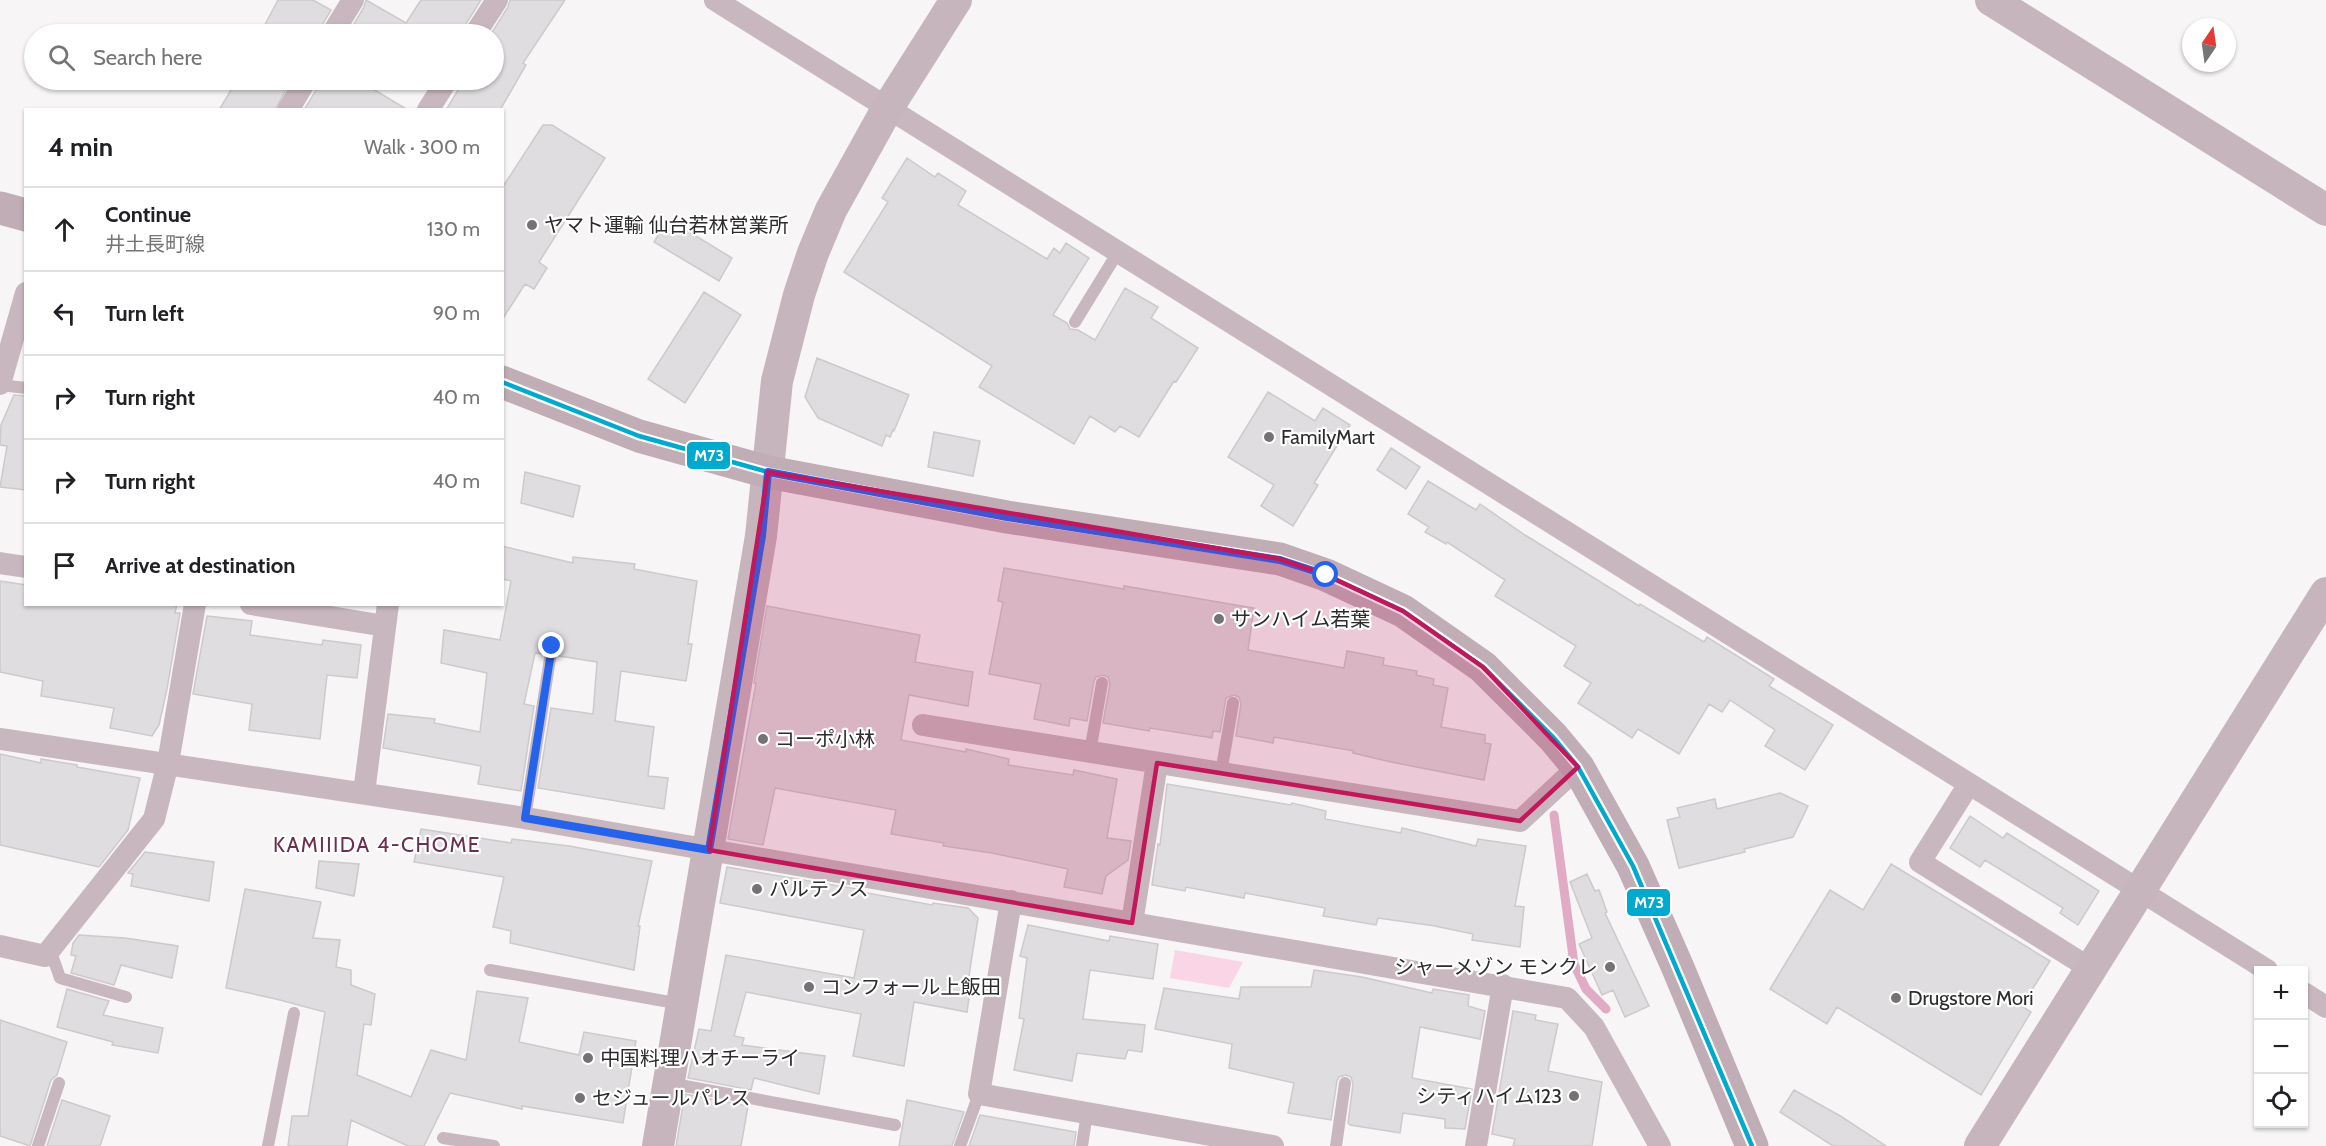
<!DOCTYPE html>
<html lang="en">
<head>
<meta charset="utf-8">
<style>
	:root { --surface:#fff; --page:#f2f2f2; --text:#202124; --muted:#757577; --line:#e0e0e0 }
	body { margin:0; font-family:Cabin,"Noto Sans JP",sans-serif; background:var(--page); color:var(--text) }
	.controls { position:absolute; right:18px; bottom:18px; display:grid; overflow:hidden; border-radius:0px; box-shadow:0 2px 4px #0004 }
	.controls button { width:54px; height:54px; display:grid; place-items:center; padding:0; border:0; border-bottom:2px solid var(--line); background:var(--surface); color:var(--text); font:30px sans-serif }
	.compass { position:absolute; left:2182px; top:18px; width:54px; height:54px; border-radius:50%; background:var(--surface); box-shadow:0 2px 4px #0004; rotate:13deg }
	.stop { position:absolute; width:18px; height:18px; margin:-14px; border:4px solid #2563eb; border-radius:50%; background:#fff }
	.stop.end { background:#2563eb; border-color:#fff; box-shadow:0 2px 6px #0008 }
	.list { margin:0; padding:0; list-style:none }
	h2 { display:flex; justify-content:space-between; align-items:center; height:78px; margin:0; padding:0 24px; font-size:26px }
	h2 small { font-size:20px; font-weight:400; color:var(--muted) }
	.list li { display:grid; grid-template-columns:39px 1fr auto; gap:18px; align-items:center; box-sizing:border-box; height:84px; padding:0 24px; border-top:2px solid var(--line) }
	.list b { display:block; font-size:22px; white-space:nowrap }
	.list p { margin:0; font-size:20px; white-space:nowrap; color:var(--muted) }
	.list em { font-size:20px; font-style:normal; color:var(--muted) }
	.icon { flex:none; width:33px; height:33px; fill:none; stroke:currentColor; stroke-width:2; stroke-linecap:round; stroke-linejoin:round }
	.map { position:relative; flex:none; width:2326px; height:1146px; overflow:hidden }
	.search { position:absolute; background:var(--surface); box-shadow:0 2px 4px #0004; left:24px; top:24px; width:480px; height:66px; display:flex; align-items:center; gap:15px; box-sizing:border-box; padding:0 21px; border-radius:33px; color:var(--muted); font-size:22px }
	.panel { position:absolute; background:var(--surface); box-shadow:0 2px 4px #0004; left:24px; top:108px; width:480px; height:498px; border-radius:0px }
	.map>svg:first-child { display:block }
</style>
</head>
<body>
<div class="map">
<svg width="2326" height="1146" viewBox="0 0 2326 1146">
	<rect width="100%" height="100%" fill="#f7f5f6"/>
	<path fill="#fad5e6" d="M1175,950L1243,962L1229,988L1170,978Z"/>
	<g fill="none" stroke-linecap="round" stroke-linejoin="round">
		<path stroke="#e1aac5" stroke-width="9" d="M1554,815L1574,964L1586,989L1606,1009"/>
	</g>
	<path fill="#dfdddf" stroke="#cccacb" stroke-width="1.5" d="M278,0H313L331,10L321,27L319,34H260Z
		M366,0L406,23L421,0H481L464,27L462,34H348L364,7Z
		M510,0H565L523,63L526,65L500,110H446L464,80H494V34H491L508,7Z
		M237,80H291L275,110H219Z
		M319,80H358L408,110H304L318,87Z
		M543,125H552L605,158L539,262L547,268L534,289L525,284L502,320V188Z
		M907,158L935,177L938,173L966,191L958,205L1047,259L1054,248L1060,253L1066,243L1089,258L1053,315L1067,323L1070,329L1078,330L1095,340L1125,288L1158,307L1151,318L1198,348L1176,382L1174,381L1139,437L1120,426L1115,432L1090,416L1074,444L979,387L992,366L844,272L888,202L882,198Z
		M668,219L732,258L719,281L654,242Z
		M704,292L741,315L685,403L648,379Z
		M817,358L909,395L894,431L893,430L890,437L886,435L882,446L818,418L805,397Z
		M1268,392L1315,421L1323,408L1350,425L1314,483L1318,485L1293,526L1261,506L1274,485L1228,457Z
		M14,395L26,396V490L0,487L7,446L0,445L1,425Z
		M934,432L980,441L973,476L928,467Z
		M1391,448L1420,467L1406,489L1377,470Z
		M525,472L580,486L573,517L521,503Z
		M1428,481L1476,510L1480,504L1525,535L1639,606L1640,604L1704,642L1707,637L1774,679L1769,686L1833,725L1805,770L1765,746L1775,730L1730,700L1722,712L1709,704L1679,754L1638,729L1632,738L1578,703L1591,683L1564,666L1576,646L1495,596L1505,580L1447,542L1446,544L1425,532L1429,527L1408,514Z
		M502,546L573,563V557L635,564L634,569L697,581L688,644H692L686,681L621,671L615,721L654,727L648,776L668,778L664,809L538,788L551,708L593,714L597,662L559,656L560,644L554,638L545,641L542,654L535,653L524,704L534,706L521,791L478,784L481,766L383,748L388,714L435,719L434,723L480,732L487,673L441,663L444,630L500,640L511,581L502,579Z
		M1004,568L1124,589V586L1254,608L1248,650L1344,668L1347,651L1384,658L1383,665L1417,671L1416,675L1434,679L1433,685L1448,688L1441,727L1485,735V743L1491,744L1484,780L1391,762L1353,753L1354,751L1274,737L1273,743L1236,736L1241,704L1239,697L1234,695L1226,698L1220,732L1213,731L1212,738L1150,728L1149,731L1103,723L1110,684L1108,677L1103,675L1096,677L1094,681L1087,721L1070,718L1069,726L1034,719L1041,684L989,674L1003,602L998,601Z
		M0,581L26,585V604H177L175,613H180L167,689L159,725L152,736L110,728L114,708L41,696L43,681L0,672Z
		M767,606L920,635L915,662L973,672L968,706L909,695L901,740L966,752V749L1009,759L1008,765L1073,775L1074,770L1117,779L1107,838L1131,841L1128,860L1106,876L1102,894L1064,887L1068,869L992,853L943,846L944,843L891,834L896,810L775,788L763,845L728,839L756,683H754Z
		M207,616L252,621L250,635L322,645L323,640L361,645L357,678L327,675L320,739L249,730L252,704L193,694Z
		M0,754L41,763V759L77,765V767L140,778L128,830L99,867L0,845Z
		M1167,784L1291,805L1292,803L1326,811L1325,819L1401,833L1402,828L1476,846L1478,839L1526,846L1515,906L1524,907L1520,947L1472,940L1473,934L1435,926L1378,918L1376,925L1323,916L1325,908L1245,893L1244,898L1186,887L1185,891L1152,885L1158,844L1160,845Z
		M1780,793L1808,806L1793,837L1744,849L1745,852L1679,868L1667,820L1680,817L1677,808L1715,799L1717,809Z
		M1970,816L2003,838L2007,833L2099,891L2078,925L2060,913L2063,908L1985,860L1980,867L1950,848Z
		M421,829L511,843L512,839L569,846L652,861L638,926H640L634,970L510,943L511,931L493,927L504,877L414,862Z
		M145,852L214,862L209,901L131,886L133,874L128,873Z
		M319,861L359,864L354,896L316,888Z
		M1891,864L2050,961L2022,1006L2031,1012L1981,1095L1837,1007L1827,1024L1770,989L1830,890L1863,910Z
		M727,867L863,890L862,892L932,905L933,903L968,908L978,918L969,976L972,977L967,1012L914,1002L904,1066L853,1056L861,1014L746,992L734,1036L744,1038L742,1045L825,1056L819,1094L754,1078L751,1090L688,1078L699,1029L711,1031L726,955L854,978L864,930L720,903Z
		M1587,874L1595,891L1599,890L1607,912L1605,913L1649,1006L1625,1017L1613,990L1602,995L1579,944L1592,938L1570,882Z
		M245,889L321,902L313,938L340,940L336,967L351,970V985L375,994L371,1025L364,1024L357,1075L411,1097L431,1050L466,1060L477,991L528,998L519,1042L579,1055L584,1032L636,1041L623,1123L522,1106V1109L450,1093L424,1146H408L351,1120L347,1146H288L292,1116H308L325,1012L276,999L226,988Z
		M1028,925L1109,941L1110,936L1158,944L1153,979L1090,970L1083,1019L1145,1025L1142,1052L1128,1050L1125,1059L1077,1053L1072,1081L1014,1070L1024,1019L1019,1018L1027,958L1020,956Z
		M79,935L125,938L178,946L172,978L121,965L114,985L71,973L76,956L71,955L73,943Z
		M1314,970L1362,977L1432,993L1433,989L1469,995L1468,1006L1485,1011L1480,1039L1420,1027L1412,1078L1472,1089L1465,1129L1445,1128V1119L1403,1113L1400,1133L1350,1125L1348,1123L1353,1084L1351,1077L1346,1075L1339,1077L1337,1081L1331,1120L1288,1113L1294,1083L1229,1068L1232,1044L1155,1029L1164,988L1239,999L1241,987H1311Z
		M67,989L109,1001L103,1015L163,1028L158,1053L112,1045L113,1042L57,1027Z
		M1513,1011L1536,1015L1535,1020L1558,1024L1548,1071L1602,1082L1592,1146H1513L1515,1139L1492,1134Z
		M0,1020L67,1042L57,1075L51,1080L30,1146L0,1136Z
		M1794,1090L1842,1117L1886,1146H1833L1780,1112Z
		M685,1094L748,1106L741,1146H676Z
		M62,1100L110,1116L100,1146H47Z
		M907,1100L964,1112L952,1146H899Z
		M980,1115L1076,1132L1074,1146H969Z"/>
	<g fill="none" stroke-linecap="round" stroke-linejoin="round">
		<path stroke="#c8b7bf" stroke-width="12" d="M1075,322L1118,252
			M0,385L26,388
			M1090,752L1102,683
			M1221,773L1233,703
			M525,818L552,646
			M50,949L60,978L126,997
			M490,970L681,1004
			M669,1083L895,1125
			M443,1138L494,1146
			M38,1146L59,1083
			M268,1146L294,1013
			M960,1146L979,1094
			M1082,1146L1087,1113
			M1336,1146L1345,1083"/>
		<path stroke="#c8b7bf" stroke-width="22" d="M715,0L2267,970
			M332,34L353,0
			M475,34L497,0
			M288,110L306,80
			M428,110L447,80
			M0,384L26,293
			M0,563L26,567
			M251,604L385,626
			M923,725L1520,821L1578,767
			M0,739L525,818L1567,998L1594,1027L1660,1146
			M1969,784L1920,862L2091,969
			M364,793L388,604
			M1011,901L979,1094L1273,1146
			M1132,923L1157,763
			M0,946L45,956L154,819L168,763L195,604
			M2304,993L2326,1007
			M1476,1146L1503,985"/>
		<path stroke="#c7b5be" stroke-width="32" d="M1991,0L2326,210
			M658,1146L761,536L777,381L799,295L813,253L831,210L887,109L956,0
			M1980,1146L2326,593"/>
		<path stroke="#c0adb6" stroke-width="33" d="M0,208L26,215
			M502,382L639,436L768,472L1007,517L1280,559L1326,575L1403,611L1483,667L1553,737L1578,767L1633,866L1678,968L1752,1146"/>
		<g stroke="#fff" stroke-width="9">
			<path id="bus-1" d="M502,382L639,436L768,472L1007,517L1280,559L1326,575L1403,611L1483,667L1553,737L1578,767L1633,866L1752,1146"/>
		</g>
		<use href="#bus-1" stroke="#00a9ce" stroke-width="4.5"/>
	</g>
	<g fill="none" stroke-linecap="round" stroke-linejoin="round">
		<path stroke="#2563eb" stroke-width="8" d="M552,646L525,818L709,850L762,536L768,472L1007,517L1280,560L1326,575"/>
	</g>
	<path fill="#c2185b" fill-opacity="0.2" stroke="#c2185b" stroke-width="4.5" stroke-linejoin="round" d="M768,472L1280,559L1326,575L1403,611L1483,667L1578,767L1520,821L1157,763L1132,923L709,850Z"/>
	<g fill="#747273" stroke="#fff" stroke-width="2">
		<circle cx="532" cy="225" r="6"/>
		<circle cx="1269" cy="437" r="6"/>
		<circle cx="1219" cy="619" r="6"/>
		<circle cx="763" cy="739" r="6"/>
		<circle cx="757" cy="889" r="6"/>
		<circle cx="1610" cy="967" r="6"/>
		<circle cx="809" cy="987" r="6"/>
		<circle cx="1896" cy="998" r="6"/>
		<circle cx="588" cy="1058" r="6"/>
		<circle cx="1574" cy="1096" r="6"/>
		<circle cx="580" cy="1098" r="6"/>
	</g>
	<g text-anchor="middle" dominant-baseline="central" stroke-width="4.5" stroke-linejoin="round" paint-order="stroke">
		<g font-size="20" fill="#2d2c2c" stroke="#fff" text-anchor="start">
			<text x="544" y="225">ヤマト運輸 仙台若林営業所</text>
			<text x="1281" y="437">FamilyMart</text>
			<text x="1231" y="619">サンハイム若葉</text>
			<text x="775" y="739">コーポ小林</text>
			<text x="769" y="889">パルテノス</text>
			<text x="1598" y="967" text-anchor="end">シャーメゾン モンクレ</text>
			<text x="821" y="987">コンフォール上飯田</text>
			<text x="1908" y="998">Drugstore Mori</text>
			<text x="600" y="1058">中国料理ハオチーライ</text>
			<text x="1562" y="1096" text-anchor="end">シティハイム123</text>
			<text x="592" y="1098">セジュールパレス</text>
		</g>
		<g font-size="21" letter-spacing="1.5" fill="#6e2e50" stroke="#fff">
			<text x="377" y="844">KAMIIIDA 4-CHOME</text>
		</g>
	</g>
	<g stroke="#fff" stroke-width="2">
		<rect x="686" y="441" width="45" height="29" rx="6" fill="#00a9ce"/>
		<rect x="1626" y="888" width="45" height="29" rx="6" fill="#00a9ce"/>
	</g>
	<g font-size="16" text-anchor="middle" font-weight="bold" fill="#fff">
		<text x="709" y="461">M73</text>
		<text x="1649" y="908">M73</text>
	</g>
</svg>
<div class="controls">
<button>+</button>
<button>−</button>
<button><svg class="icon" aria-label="locate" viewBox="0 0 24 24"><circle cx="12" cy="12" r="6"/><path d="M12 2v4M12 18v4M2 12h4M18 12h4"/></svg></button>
</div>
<svg class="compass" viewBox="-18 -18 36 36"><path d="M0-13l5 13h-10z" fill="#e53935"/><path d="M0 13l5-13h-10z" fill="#757577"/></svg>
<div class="stop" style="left:1326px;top:575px"></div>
<div class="stop end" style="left:552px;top:646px"></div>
<div class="search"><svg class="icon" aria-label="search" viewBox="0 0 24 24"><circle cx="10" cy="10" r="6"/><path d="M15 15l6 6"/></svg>Search here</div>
<section class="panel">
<h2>4 min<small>Walk · 300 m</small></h2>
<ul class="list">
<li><svg class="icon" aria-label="ahead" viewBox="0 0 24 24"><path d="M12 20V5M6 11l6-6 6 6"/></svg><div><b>Continue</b><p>井土長町線</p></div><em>130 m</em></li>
<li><svg class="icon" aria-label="left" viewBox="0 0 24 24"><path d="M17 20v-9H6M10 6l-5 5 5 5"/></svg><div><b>Turn left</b></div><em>90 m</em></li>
<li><svg class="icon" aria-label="right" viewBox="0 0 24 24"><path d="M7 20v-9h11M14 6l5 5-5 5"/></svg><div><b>Turn right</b></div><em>40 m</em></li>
<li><svg class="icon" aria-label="right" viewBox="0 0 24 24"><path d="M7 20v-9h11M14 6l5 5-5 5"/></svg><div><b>Turn right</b></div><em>40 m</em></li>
<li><svg class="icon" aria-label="arrive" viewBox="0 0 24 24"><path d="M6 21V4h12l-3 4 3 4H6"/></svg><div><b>Arrive at destination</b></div></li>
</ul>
</section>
</div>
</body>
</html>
